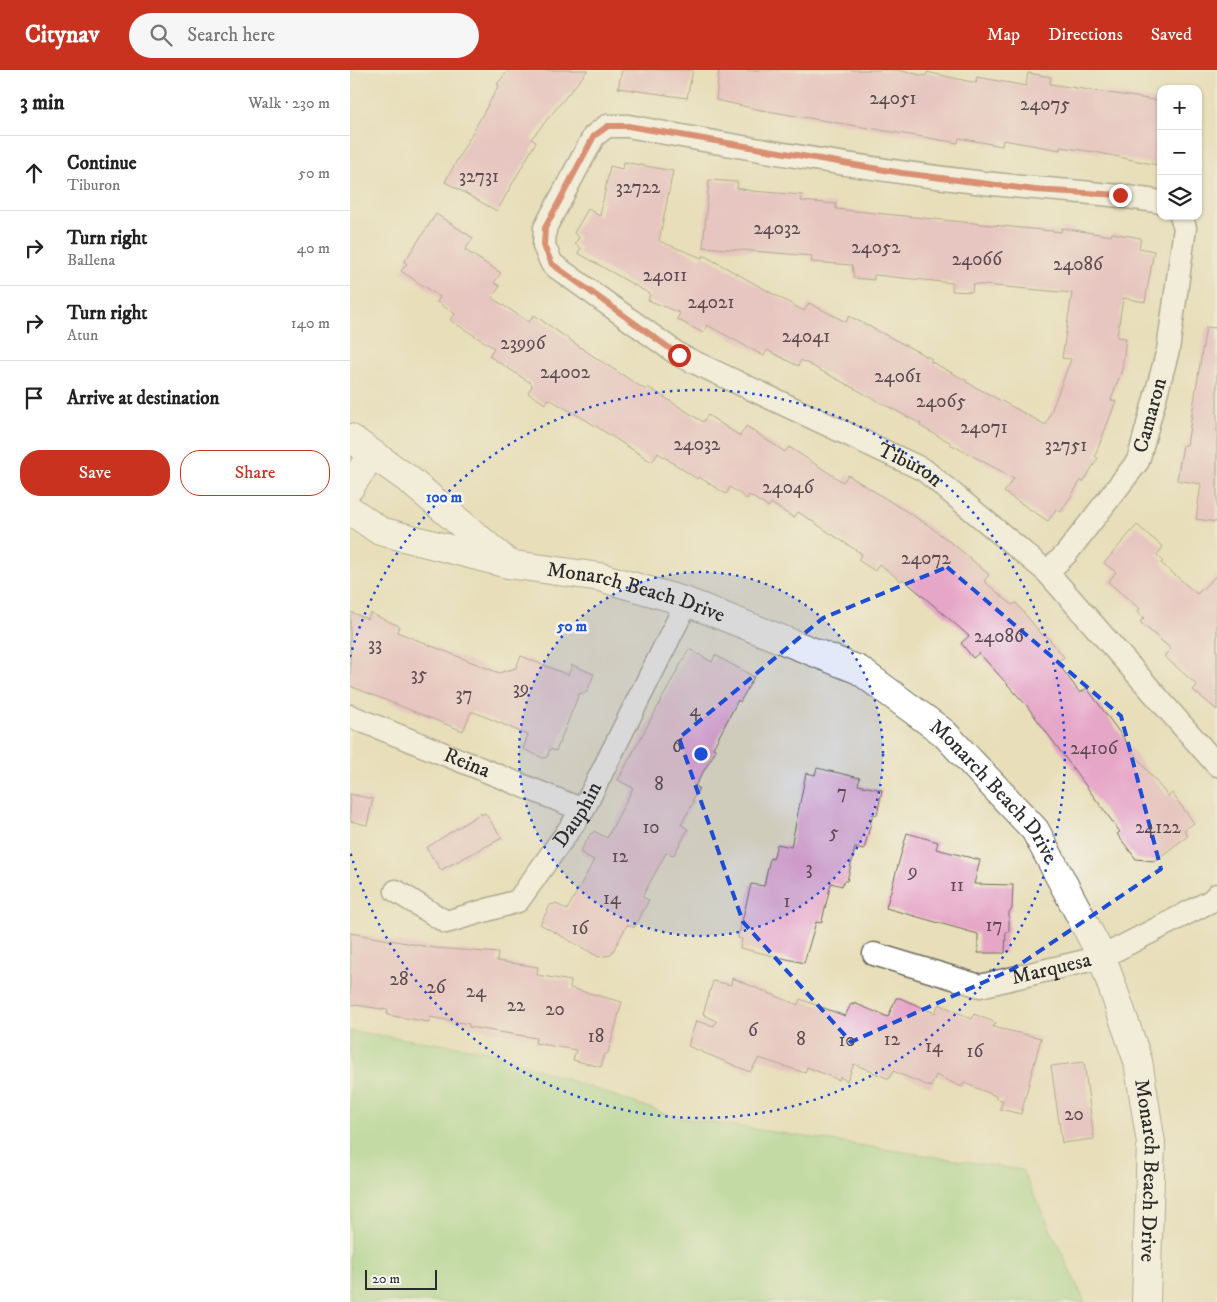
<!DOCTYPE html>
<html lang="en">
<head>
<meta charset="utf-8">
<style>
	:root { --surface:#fff; --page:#f6f6f6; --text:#222; --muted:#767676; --line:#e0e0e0; --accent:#c8321e }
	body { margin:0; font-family:"IM FELL DW Pica",serif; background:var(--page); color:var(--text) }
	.controls { position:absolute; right:15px; top:15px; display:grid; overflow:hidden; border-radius:10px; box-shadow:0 1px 4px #0004 }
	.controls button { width:45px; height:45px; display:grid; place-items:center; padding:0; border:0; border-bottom:1px solid var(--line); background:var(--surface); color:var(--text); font:25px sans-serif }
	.scale { position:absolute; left:15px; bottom:12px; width:72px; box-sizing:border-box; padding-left:5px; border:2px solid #2b2b2b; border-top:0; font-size:14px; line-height:18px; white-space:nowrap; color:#2b2b2b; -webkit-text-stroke:4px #f6f6f2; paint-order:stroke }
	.stop { position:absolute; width:15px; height:15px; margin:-11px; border:4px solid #c8321e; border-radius:50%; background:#fff }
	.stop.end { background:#c8321e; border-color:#fff; box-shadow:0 1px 5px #0008 }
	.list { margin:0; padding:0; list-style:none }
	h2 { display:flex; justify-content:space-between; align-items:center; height:65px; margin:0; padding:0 20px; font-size:21px }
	h2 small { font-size:16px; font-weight:400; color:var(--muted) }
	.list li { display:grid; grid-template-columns:32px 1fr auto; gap:15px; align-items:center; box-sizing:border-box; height:75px; padding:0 20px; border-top:1px solid var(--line) }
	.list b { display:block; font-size:19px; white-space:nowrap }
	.list p { margin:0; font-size:16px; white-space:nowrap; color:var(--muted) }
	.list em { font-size:16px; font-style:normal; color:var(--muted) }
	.actions { display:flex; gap:10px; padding:15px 20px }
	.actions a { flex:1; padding:11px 0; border:1px solid var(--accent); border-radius:20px; text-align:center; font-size:18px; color:var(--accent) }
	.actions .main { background:var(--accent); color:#fff }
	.icon { flex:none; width:28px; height:28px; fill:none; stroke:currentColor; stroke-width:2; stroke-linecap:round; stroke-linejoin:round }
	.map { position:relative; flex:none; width:867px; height:1232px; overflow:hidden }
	header { display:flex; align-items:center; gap:30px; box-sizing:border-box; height:70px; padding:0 25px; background:var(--accent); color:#fff }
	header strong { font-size:24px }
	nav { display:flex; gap:28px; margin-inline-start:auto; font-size:18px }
	.search { width:350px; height:45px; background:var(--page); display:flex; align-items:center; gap:12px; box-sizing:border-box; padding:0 18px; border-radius:28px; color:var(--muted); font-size:19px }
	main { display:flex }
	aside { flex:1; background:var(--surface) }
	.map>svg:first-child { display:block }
</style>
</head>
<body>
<header>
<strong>Citynav</strong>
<div class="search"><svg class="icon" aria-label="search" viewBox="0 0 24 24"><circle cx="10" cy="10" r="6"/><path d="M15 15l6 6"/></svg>Search here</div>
<nav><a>Map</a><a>Directions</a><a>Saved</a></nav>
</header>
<main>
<aside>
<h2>3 min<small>Walk · 230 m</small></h2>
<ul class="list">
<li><svg class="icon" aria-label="ahead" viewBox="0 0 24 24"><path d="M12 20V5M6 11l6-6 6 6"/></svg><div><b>Continue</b><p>Tiburon</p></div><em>50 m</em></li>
<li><svg class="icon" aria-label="right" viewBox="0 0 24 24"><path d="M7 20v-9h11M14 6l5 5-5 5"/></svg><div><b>Turn right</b><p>Ballena</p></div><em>40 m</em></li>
<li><svg class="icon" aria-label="right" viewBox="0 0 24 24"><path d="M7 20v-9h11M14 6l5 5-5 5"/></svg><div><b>Turn right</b><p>Atun</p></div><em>140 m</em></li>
<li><svg class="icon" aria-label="arrive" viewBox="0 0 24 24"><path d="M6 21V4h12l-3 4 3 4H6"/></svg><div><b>Arrive at destination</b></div></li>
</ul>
<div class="actions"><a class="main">Save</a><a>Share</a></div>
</aside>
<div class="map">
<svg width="867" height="1232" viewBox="0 0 867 1232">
	<rect width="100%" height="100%" fill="#f6f6f2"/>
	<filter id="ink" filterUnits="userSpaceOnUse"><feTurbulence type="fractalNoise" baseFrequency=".02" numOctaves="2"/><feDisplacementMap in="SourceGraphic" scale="10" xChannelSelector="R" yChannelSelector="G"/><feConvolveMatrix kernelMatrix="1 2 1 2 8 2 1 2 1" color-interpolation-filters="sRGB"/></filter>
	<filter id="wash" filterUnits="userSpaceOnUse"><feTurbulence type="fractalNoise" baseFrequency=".0096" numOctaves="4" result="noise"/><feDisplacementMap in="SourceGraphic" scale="20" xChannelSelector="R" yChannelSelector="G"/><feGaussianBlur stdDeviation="1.12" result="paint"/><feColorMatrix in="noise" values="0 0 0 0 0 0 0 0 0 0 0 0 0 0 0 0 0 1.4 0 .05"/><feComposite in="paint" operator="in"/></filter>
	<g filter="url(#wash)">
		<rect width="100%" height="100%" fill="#e8deb9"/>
		<path fill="#98d68b" stroke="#62805b" d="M0,961L133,980L325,1047L672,1100L735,1232H0Z"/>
		<g id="blocks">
			<path fill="#e6a6c7" d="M159,0H238L181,69L186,72L147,141L95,112L149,15L147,14Z
				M272,0H343L337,28L268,18Z
				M369,0H546L576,6L577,2L626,13L627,7L676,16L678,3L701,7L700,14L811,31V76L807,95L745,82L710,77V80L653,70L652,76L609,68L608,73L411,40L366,30Z
				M274,92L323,101L309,171L352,188L353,185L454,241L459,233L496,252L499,246L582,289L580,291L617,311L616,312L696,355L721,289L712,288L722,223L623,214L622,222L602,221L603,213L524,205V210L504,208L502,195L461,192L462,186L353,177L359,110L388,112L387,118L402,121L452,125L451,131L486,134V139L711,162L712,158L761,166L762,163L791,168L789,178L804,181L795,232L773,228L767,267L776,268L772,299L761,330L766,331L745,386L748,388L733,412L731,410L711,442L706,439L698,451L654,422L664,408L600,374L601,373L570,356L571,354L451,290L448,296L417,280L414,286L357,255L353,263L327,249L330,243L298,230L300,224L228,183L231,178L225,174L229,167L224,163L238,139L250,146L260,96L273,99Z
				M86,144L123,168L115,180L151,203L144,213L150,216L142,228L179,252L184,245L249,290L296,320L298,317L353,352L358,345L390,366L396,356L435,382L439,377L493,412L498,405L578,455L613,482L639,505L634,511L662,535L666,533L693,566L695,564L714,587L707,592L730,623L737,618L796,699L818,726L822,723L844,753L834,760L838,766L804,791L786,789L767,764L770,762L677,636L629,583L623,588L611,573L619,566L553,509L551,511L529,494L525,501L508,490L512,484L448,442L444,448L421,433L418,437L399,425L397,429L380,417L376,424L349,407L347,409L308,383L302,392L236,350L199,329L195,334L178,323L182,316L181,313L139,286L144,278L100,250L105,244L87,232L90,227L51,201L57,194L54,192Z
				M856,257L867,258V452L846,449L851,414L827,410L833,375H837Z
				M787,455L813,477L807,485L813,491L811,493L847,524L867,505V640L843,620L847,615L814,586L821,579L790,552L794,548L787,542L790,539L758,512L766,502L754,493Z
				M0,542L18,549L20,543L49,556L47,562L149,603L166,598L171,586L218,605L222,595L244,604L237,622L229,624L206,681L200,679L197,687L193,688L173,679L178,665L124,642H121L113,661L0,616Z
				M339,579L362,592L365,585L404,607L390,632L388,630L363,678L366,680L345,716L349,718L342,731H344L331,755L338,759L324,785L316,783L292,827L299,830L285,857L277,855L261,885L249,887L190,854L201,834L203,835L205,833L217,840L244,790L230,782L241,763L242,764L244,761L257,768L283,718L268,710Z
				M467,698L510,708L508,715L532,720L527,745L523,744L515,776L513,780L505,778L497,811H494L492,816L481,813L472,851L471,853L466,852L454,893L390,878L392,869L388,868L401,814L414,816L420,788L423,789L427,774L441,777L456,703L465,705Z
				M0,724L23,729L17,755L0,751Z
				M131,743L132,745L135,743L152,768L91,800L76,778Z
				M557,763L588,772L586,779L630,790L624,814L663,815L662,839L659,842V862H656L655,883H628V864L536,838Z
				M0,863L85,878L148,883L147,891L188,897L187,905L221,911L220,918L272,932L258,983L254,985L251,997L223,990L226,980L185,973L186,968L119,957V954L80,947L79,952L37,945L38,940L0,934Z
				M382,908L448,935L450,929L495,946L501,934L504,935V933L538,947L546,928H550L585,943L588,935H591L622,949L624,944L646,953L643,957L691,968L671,1044L650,1039L653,1030L646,1029V1026L614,1013L612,1017L586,1005L581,1017L543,1001L539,1009L504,994L497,1011L490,1007L489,1010L457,997L455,1003L409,988L400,1002L338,976L346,951L364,956L366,951L353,944L363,911L381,915Z
				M734,992L744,1069L712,1073L701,996Z"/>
		</g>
	</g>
	<g filter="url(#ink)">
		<use href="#blocks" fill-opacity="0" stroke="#6d6a5d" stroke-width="1"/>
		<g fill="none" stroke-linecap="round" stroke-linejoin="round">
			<g stroke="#6d6a5d" stroke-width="25">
				<g id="minor">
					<path id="s1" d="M811,132C750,121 688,120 626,112C510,98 393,78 278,56H257L244,66L195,158L194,176L202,194L329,285L574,400L697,502L867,695"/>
					<path id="s2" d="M697,502L716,484L788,391L818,280L835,158L831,146"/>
					<path id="s3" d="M0,646L233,740"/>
					<path id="s4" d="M46,821L96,852L168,831L233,740L337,532"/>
					<path id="s5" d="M524,884L630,916L752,887L861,831L867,825"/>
				</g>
			</g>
			<g stroke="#6d6a5d" stroke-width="30">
				<g id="tertiary">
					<path d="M0,368L58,409L153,489"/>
					<path d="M0,417L22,384"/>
					<path id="s6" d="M0,440L30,461L158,494L250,507L337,532L509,600L594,663L685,760L752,887L788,991L801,1073L796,1232"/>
				</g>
			</g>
			<use href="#minor" stroke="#fff" stroke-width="22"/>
			<use href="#tertiary" stroke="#fff" stroke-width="28"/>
		</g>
	</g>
	<g fill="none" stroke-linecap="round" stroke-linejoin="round" filter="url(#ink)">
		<path stroke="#c8321e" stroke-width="6" d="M329,285L202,194L194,176L195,158L244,66L258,56H278L552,103L685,120L770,125"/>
	</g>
	<path d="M0 0H867V1232H0ZM597,497L771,646L811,799L663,899L501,972L393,852L329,668L473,548Z" fill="#e8deb9" fill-opacity=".55" fill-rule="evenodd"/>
	<path fill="none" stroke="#1d4ed8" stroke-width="4" stroke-dasharray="10 6" stroke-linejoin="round" d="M597,497L771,646L811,799L663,899L501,972L393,852L329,668L473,548Z"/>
	<circle cx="351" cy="684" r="182" fill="#1d4ed8" fill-opacity=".12"/>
	<g fill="none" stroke="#1d4ed8" stroke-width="2.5" stroke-dasharray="2.5 5">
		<circle cx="351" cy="684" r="182"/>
		<path d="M0 587A364 364 0 1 1 0 781"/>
	</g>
	<g text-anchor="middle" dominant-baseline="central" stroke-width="5" stroke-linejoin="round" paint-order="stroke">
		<g font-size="19" fill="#5a4a52">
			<text x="543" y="28">24051</text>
			<text x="695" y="34">24075</text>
			<text x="129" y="106">32731</text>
			<text x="288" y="117">32722</text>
			<text x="427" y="158">24032</text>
			<text x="526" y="177">24052</text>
			<text x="627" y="189">24066</text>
			<text x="728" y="194">24086</text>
			<text x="315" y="205">24011</text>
			<text x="361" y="232">24021</text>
			<text x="456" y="266">24041</text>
			<text x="173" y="273">23996</text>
			<text x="215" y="302">24002</text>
			<text x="548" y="306">24061</text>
			<text x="591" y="331">24065</text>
			<text x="634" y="357">24071</text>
			<text x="347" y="374">24032</text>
			<text x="716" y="375">32751</text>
			<text x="438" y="417">24046</text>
			<text x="576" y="488">24072</text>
			<text x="649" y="566">24086</text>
			<text x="25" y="574">33</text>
			<text x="69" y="604">35</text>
			<text x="171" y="618">39</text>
			<text x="114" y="624">37</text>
			<text x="345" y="640">4</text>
			<text x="327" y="676">6</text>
			<text x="744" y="678">24106</text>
			<text x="309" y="714">8</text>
			<text x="492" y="722">7</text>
			<text x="301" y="757">10</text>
			<text x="808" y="757">24122</text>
			<text x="484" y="762">5</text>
			<text x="270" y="786">12</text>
			<text x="459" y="798">3</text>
			<text x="563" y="801">9</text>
			<text x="607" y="815">11</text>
			<text x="262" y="828">14</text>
			<text x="437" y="831">1</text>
			<text x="644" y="855">17</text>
			<text x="230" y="858">16</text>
			<text x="49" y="909">28</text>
			<text x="86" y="917">26</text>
			<text x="126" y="921">24</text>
			<text x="166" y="935">22</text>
			<text x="205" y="939">20</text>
			<text x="403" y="960">6</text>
			<text x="246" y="966">18</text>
			<text x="451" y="969">8</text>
			<text x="542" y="969">12</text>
			<text x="497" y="970">10</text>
			<text x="584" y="976">14</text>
			<text x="625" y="981">16</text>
			<text x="724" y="1044">20</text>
		</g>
		<g font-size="21" fill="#2b2b2b" stroke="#f6f6f2">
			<text stroke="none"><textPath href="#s2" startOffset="191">Camaron</textPath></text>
			<text stroke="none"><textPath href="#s1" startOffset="1130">Tiburon</textPath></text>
			<text stroke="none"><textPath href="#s6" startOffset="300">Monarch Beach Drive</textPath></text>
			<text stroke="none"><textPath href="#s3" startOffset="126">Reina</textPath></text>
			<text stroke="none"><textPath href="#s6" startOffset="720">Monarch Beach Drive</textPath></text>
			<text stroke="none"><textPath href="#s4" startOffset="239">Dauphin</textPath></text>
			<text stroke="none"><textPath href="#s5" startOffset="184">Marquesa</textPath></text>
			<text stroke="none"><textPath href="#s6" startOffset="1140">Monarch Beach Drive</textPath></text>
		</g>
	</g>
	<circle cx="351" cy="684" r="8" fill="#1d4ed8" stroke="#f6f6f2" stroke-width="2.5"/>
	<g font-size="15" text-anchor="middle" font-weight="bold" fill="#1d4ed8" stroke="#f6f6f2" stroke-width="5" stroke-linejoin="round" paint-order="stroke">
		<text x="94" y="432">100 m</text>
		<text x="222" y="561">50 m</text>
	</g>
</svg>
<div class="controls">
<button>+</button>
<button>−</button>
<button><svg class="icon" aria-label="layers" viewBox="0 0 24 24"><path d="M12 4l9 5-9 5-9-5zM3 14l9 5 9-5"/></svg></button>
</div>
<div class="scale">20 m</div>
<div class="stop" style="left:329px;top:285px"></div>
<div class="stop end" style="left:770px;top:125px"></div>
</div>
</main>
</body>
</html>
